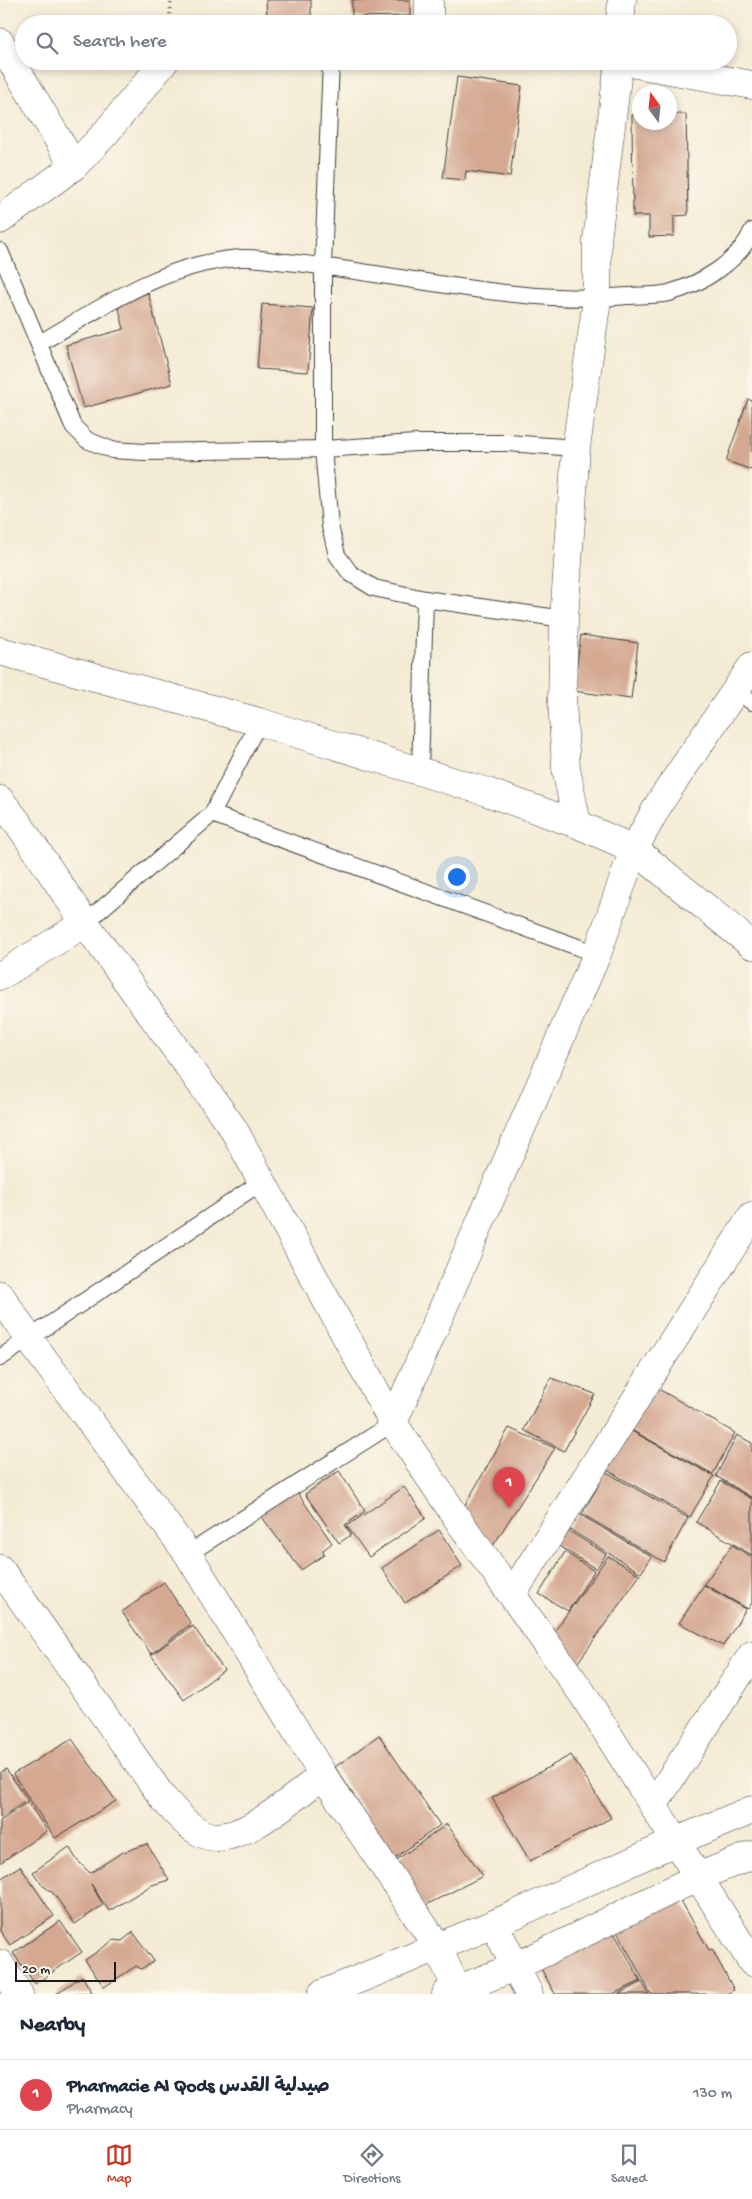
<!DOCTYPE html>
<html lang="en">
<head>
<meta charset="utf-8">
<style>
	:root { --surface:#fff; --page:#f2f2f3; --text:#1f2937; --muted:#747a83; --line:#e0e1e3; --accent:#c8321e }
	body { margin:0; font-family:"Gochi Hand","Playpen Sans Arabic",sans-serif; background:var(--page); color:var(--text) }
	.compass { position:absolute; left:632px; top:85px; width:45px; height:45px; border-radius:50%; background:var(--surface); box-shadow:0 2px 8px #0003; rotate:345deg }
	.scale { position:absolute; left:15px; bottom:12px; width:101px; box-sizing:border-box; padding-left:5px; border:2px solid #1c1c1c; border-top:0; font-size:14px; line-height:18px; white-space:nowrap; color:#1c1c1c; -webkit-text-stroke:4px #fbf7ec; paint-order:stroke }
	.you { position:absolute; left:456px; top:876px; width:18px; height:18px; margin:-12px; border:4px solid #fff; border-radius:50%; background:#1a73e8; box-shadow:0 0 0 8px #1a73e833 }
	.badge { display:grid; place-items:center; width:32px; height:32px; border-radius:50%; background:var(--accent); color:#fff; font-size:16px; font-weight:700 }
	.pin { position:absolute; translate:-50% -41px; filter:drop-shadow(0 1px 2px #0008) }
	.pin::after { content:''; position:absolute; top:26px; width:18px; height:15px; background:inherit; clip-path:polygon(0 0,100% 0,50% 100%) }
	.list { margin:0; padding:0; list-style:none }
	h2 { display:flex; justify-content:space-between; align-items:center; height:65px; margin:0; padding:0 20px; font-size:21px }
	h2 small { font-size:16px; font-weight:400; color:var(--muted) }
	.list li { display:grid; grid-template-columns:32px 1fr auto; gap:15px; align-items:center; box-sizing:border-box; height:70px; padding:0 20px; border-top:1px solid var(--line) }
	.list b { display:block; font-size:19px; white-space:nowrap }
	.list p { margin:0; font-size:16px; white-space:nowrap; color:var(--muted) }
	.list em { font-size:16px; font-style:normal; color:var(--muted) }
	.icon { flex:none; width:28px; height:28px; fill:none; stroke:currentColor; stroke-width:2; stroke-linecap:round; stroke-linejoin:round }
	.map { position:relative; flex:none; width:752px; height:1994px; overflow:hidden }
	.search { position:absolute; background:var(--surface); box-shadow:0 2px 8px #0003; left:15px; right:15px; top:15px; height:55px; display:flex; align-items:center; gap:12px; box-sizing:border-box; padding:0 18px; border-radius:28px; color:var(--muted); font-size:19px }
	.sheet { height:135px; background:var(--surface) }
	nav { display:flex; justify-content:space-around; align-items:center; box-sizing:border-box; height:70px; border-top:1px solid var(--line); background:var(--surface); font-size:14px; color:var(--muted) }
	nav a { display:grid; justify-items:center; gap:2px }
	nav .on { color:var(--accent) }
	.map>svg:first-child { display:block }
</style>
</head>
<body>
<div class="map">
<svg width="752" height="1994" viewBox="0 0 752 1994">
	<rect width="100%" height="100%" fill="#fbf7ec"/>
	<filter id="ink" filterUnits="userSpaceOnUse"><feTurbulence type="fractalNoise" baseFrequency=".02" numOctaves="2"/><feDisplacementMap in="SourceGraphic" scale="10" xChannelSelector="R" yChannelSelector="G"/><feConvolveMatrix kernelMatrix="1 2 1 2 8 2 1 2 1" color-interpolation-filters="sRGB"/></filter>
	<filter id="wash" filterUnits="userSpaceOnUse"><feTurbulence type="fractalNoise" baseFrequency=".0096" numOctaves="4" result="noise"/><feDisplacementMap in="SourceGraphic" scale="20" xChannelSelector="R" yChannelSelector="G"/><feGaussianBlur stdDeviation="1.12" result="paint"/><feColorMatrix in="noise" values="0 0 0 0 0 0 0 0 0 0 0 0 0 0 0 0 0 1.4 0 .05"/><feComposite in="paint" operator="in"/></filter>
	<g filter="url(#wash)">
		<rect width="100%" height="100%" fill="#f4ebd4"/>
		<g id="blocks">
			<path fill="#d4a891" d="M266,0H311V16L267,17Z
				M352,0H410V16L352,17Z
				M457,77L522,86L510,177L466,171L465,180L443,178Z
				M670,114H686L688,215L674,216V236L649,237V216H633L632,115H640V122H670Z
				M148,293L172,384L83,408L66,345L124,329L117,301Z
				M262,304L313,308L308,372L257,369Z
				M748,399L752,401V470L726,461Z
				M581,635L638,643L631,699L573,691Z
				M551,1378L595,1394L564,1451L524,1430Z
				M655,1387L735,1433L713,1474L629,1429Z
				M509,1428L555,1448L491,1549L460,1514Z
				M628,1429L714,1476L690,1517L607,1470Z
				M737,1435L752,1443V1498L716,1476Z
				M339,1471L365,1511L345,1525L351,1535L339,1543L305,1494Z
				M606,1472L688,1518L664,1562L582,1514Z
				M721,1481L752,1499V1555L696,1522Z
				M404,1487L426,1518L369,1557L347,1526Z
				M295,1489L332,1543L323,1550L324,1555L301,1570L259,1513Z
				M579,1514L652,1557L641,1573L569,1529Z
				M564,1528L606,1554L596,1569L554,1543Z
				M439,1530L462,1566L405,1603L382,1568Z
				M732,1545L752,1557V1603L748,1609L704,1584Z
				M565,1552L594,1571L568,1611L539,1594Z
				M608,1556L640,1575L576,1665L554,1632Z
				M164,1582L191,1624L151,1654L122,1612Z
				M704,1585L746,1609L723,1646L679,1623Z
				M193,1626L224,1670L184,1700L151,1655Z
				M379,1735L440,1825L395,1858L335,1767Z
				M72,1739L116,1801L55,1838L13,1774Z
				M571,1755L611,1818L530,1861L492,1798Z
				M6,1769L28,1800L0,1818V1773Z
				M28,1802L47,1831L0,1863V1821Z
				M447,1824L483,1876L424,1906L395,1861Z
				M147,1844L169,1880L152,1885L109,1911L91,1884L103,1905L75,1924L53,1893L42,1885L33,1872L69,1847L77,1860L90,1873L121,1853Z
				M20,1866L54,1916L10,1945L0,1931V1879Z
				M680,1899L709,1950L712,1949L734,1990L726,1994H651L615,1928Z
				M60,1921L82,1952L35,1984L13,1953Z
				M612,1929L641,1981L613,1994H555L538,1963Z
				M133,1932L154,1961L141,1969L136,1966L104,1987L85,1960L114,1940L122,1941Z
				M82,1976L93,1994H56Z
				M642,1982L649,1994H618Z"/>
		</g>
	</g>
	<g filter="url(#ink)">
		<use href="#blocks" fill-opacity="0" stroke="#3c3b38" stroke-width="1"/>
		<g fill="none" stroke-linecap="round" stroke-linejoin="round">
			<g stroke="#3c3b38" stroke-width="18">
				<path id="lane" d="M331,61L323,266V449L330,526L337,555L350,573L374,588L425,599L564,619
					M0,251L73,426L87,440L112,450L145,452L323,449L416,443H508L576,448
					M40,343C104,306 165,263 241,258C256,257 272,261 287,262C397,273 518,306 628,296C641,295 656,296 669,293C701,284 739,262 752,231
					M735,690L752,702
					M420,771L425,599
					M212,814L597,954
					M85,923L212,814L259,722
					M0,1358L263,1181
					M188,1554L393,1423"/>
			</g>
			<g stroke="#3c3b38" stroke-width="29">
				<path id="street" d="M429,23V0
					M620,24L622,0
					M0,42L74,166
					M619,61L752,85
					M0,220L74,166L103,136L165,61
					M0,651L259,722L487,792L577,824L634,849L752,945
					M0,800L18,823L85,923L233,1128L393,1423L461,1524L582,1693L752,1962
					M577,824L566,768L562,701L564,619L576,448L597,299V240L619,61
					M0,976L85,923
					M0,1295L29,1339L188,1554L323,1775L437,1946L457,1989
					M393,1423L597,954L634,849L660,802L752,666
					M0,1569L163,1798C175,1811 186,1826 203,1834C237,1850 295,1796 323,1775
					M513,1593L752,1216
					M654,1804L752,1655
					M494,1924L529,1994
					M0,1964L19,1994
					M322,1994L494,1924L677,1841L752,1810
					M446,1994L515,1967L698,1877L752,1855"/>
			</g>
			<path stroke="#3c3b38" stroke-width="3" stroke-dasharray="1 4" stroke-linecap="butt" d="M169,24L171,0"/>
			<use href="#lane" stroke="#fff" stroke-width="16"/>
			<use href="#street" stroke="#fff" stroke-width="28"/>
		</g>
	</g>
</svg>
<svg class="compass" viewBox="-18 -18 36 36"><path d="M0-13l5 13h-10z" fill="#e53935"/><path d="M0 13l5-13h-10z" fill="#747a83"/></svg>
<div class="scale">20 m</div>
<div class="you"></div>
<div class="pin badge" style="left:509px;top:1508px;background:#e0444e">1</div>
<div class="search"><svg class="icon" aria-label="search" viewBox="0 0 24 24"><circle cx="10" cy="10" r="6"/><path d="M15 15l6 6"/></svg>Search here</div>
</div>
<section class="sheet">
<h2>Nearby<small></small></h2>
<ul class="list">
<li><span class="badge" style="background:#e0444e">1</span><div><b>Pharmacie Al Qods صيدلية القدس</b><p>Pharmacy</p></div><em>130 m</em></li>
</ul>
</section>
<nav>
<a class="on"><svg class="icon" aria-label="map" viewBox="0 0 24 24"><path d="M3 6l6-2 6 2 6-2v14l-6 2-6-2-6 2zM9 4v14M15 6v14"/></svg>Map</a>
<a><svg class="icon" aria-label="directions" viewBox="0 0 24 24"><path d="M12 3l9 9-9 9-9-9zM9 14v-3h6M13 9l2 2-2 2"/></svg>Directions</a>
<a><svg class="icon" aria-label="saved" viewBox="0 0 24 24"><path d="M7 4h10v16l-5-4-5 4z"/></svg>Saved</a>
</nav>
</body>
</html>
